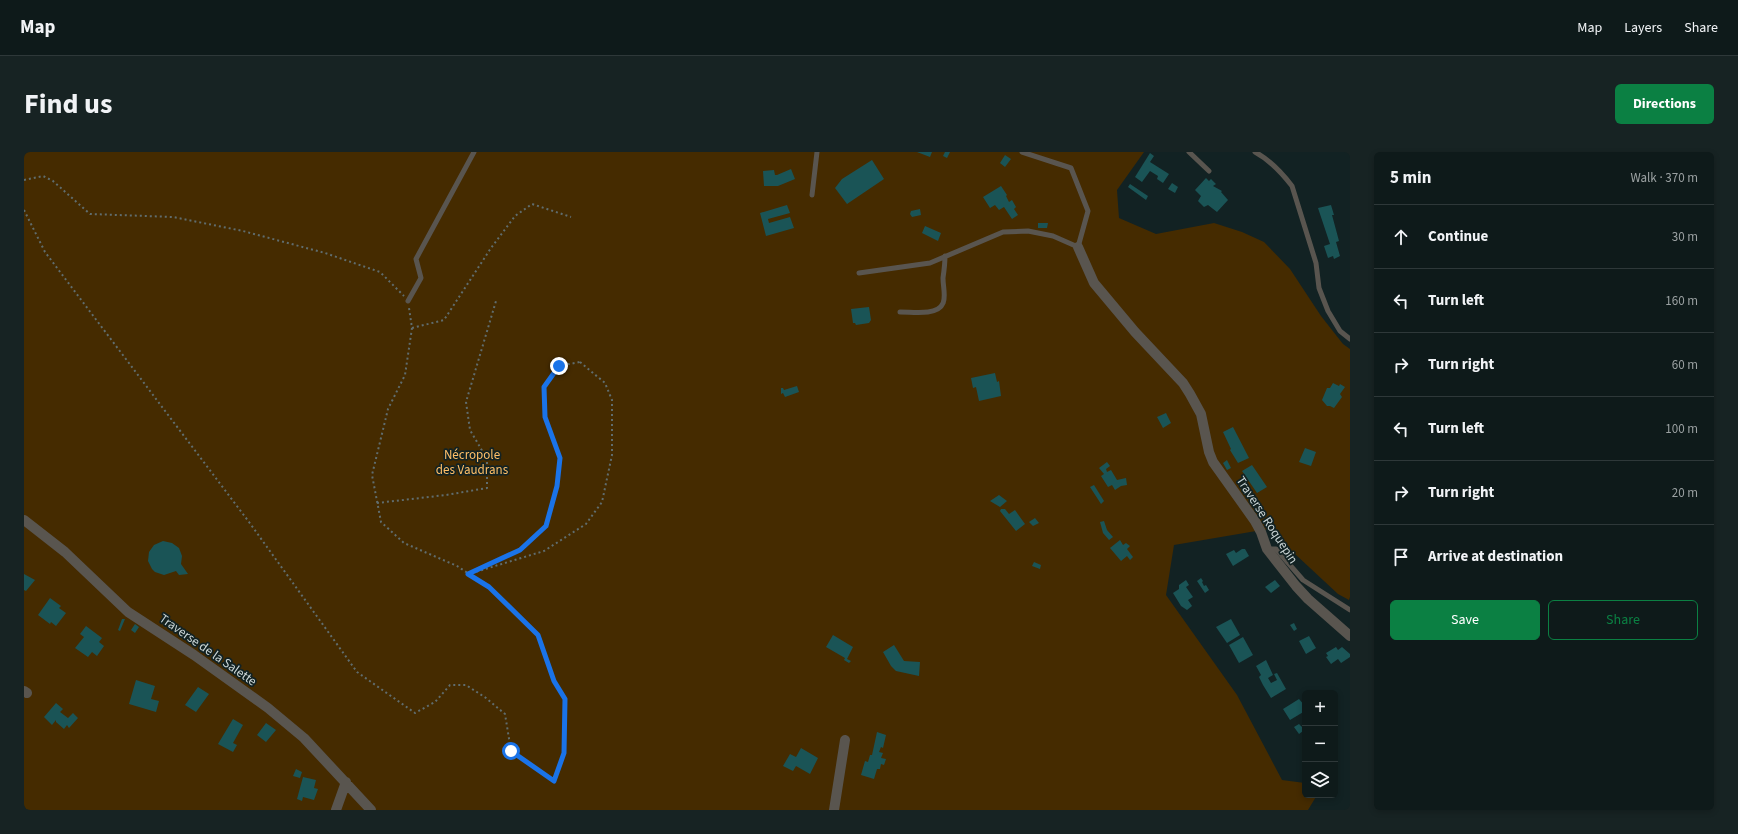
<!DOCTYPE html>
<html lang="en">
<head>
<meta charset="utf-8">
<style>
	:root { --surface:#0e1a1a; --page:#172323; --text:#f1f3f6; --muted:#9ba1a2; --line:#2e3839; --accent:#0b8043 }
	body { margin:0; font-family:"Source Sans 3",sans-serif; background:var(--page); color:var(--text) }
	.controls { position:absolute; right:12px; bottom:12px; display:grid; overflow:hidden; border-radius:6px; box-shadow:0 2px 6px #0003 }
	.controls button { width:36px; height:36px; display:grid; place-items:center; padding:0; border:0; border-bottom:1px solid var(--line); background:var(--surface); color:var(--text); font:20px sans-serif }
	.stop { position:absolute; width:12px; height:12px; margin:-9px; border:3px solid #1a73e8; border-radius:50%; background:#fff }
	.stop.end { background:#1a73e8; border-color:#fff; box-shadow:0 1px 4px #0008 }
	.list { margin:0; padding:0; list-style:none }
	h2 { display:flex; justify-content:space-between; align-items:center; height:52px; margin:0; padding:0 16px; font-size:17px }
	h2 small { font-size:13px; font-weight:400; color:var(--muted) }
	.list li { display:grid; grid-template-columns:26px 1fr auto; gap:12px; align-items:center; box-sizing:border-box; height:64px; padding:0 16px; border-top:1px solid var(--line) }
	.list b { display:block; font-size:15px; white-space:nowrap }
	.list em { font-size:13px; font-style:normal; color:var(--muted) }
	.actions { display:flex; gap:8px; padding:12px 16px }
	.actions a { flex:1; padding:9px 0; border:1px solid var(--accent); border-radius:6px; text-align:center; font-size:14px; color:var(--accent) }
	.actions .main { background:var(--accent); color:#fff }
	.icon { flex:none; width:22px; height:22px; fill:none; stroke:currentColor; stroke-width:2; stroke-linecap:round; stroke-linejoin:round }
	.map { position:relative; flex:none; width:1326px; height:658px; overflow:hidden; border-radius:6px }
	header { display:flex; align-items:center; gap:24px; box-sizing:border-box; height:56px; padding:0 20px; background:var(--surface); border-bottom:1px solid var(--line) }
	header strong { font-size:19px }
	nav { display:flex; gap:22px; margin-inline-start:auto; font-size:14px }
	.intro { display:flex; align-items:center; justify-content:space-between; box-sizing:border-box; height:96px; padding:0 24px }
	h1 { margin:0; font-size:28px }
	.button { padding:10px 18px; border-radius:6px; background:var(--accent); color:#fff; font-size:14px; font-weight:700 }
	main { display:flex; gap:24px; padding:0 24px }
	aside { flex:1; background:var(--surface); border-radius:6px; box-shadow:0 2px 6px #0003 }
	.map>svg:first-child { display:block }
</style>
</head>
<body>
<header>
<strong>Map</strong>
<nav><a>Map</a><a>Layers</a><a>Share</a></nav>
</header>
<div class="intro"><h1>Find us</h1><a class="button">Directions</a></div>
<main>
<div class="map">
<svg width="1326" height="658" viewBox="0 0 1326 658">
	<rect width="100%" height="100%" fill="#122223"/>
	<path fill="#452b00" d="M0,0H1120L1093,38L1095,66L1132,82L1190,71L1218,80L1240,90L1266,117L1297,164L1319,192L1326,197V445L1325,448L1314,442L1244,377L1150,393L1142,443L1213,543L1258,628L1281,631V643H1293L1284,658H0Z"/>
	<path fill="#1a5456" d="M893,0H908L906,5Z
		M921,0H926L923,6L919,4Z
		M1126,1L1130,4L1126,10L1145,22L1139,31L1133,27L1134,24L1126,19L1118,30L1111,25Z
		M981,3L987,7L981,15L976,11Z
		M848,8L860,27L823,52L811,36L818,27Z
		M767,17L771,27L754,34H740L739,19L750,18L751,23H753Z
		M1182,26L1185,29L1187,27L1192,32L1189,34L1198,39L1197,40L1204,48L1193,60L1184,53L1180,55L1174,49L1177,44L1171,38Z
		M1148,31L1154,35L1151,41L1144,37Z
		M1106,32L1124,44L1122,48L1104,35Z
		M977,34L983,43L982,44L985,50L988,48L992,55L990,57L994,63L988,67L980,55L975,58L971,53L966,56L959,45Z
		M763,53L766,61L744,67L745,71L766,65L770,76L742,84L736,61Z
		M1307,53L1310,63H1308L1315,89L1312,90L1316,104L1310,107L1309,104L1304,106L1300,94L1306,92L1294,56Z
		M896,57L897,63L888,65L886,62L887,59Z
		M1014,71H1024L1023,76H1014Z
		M901,74L917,81L914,89L898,81Z
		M845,155L847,168L845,171L832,173L831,171H829L827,157Z
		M971,221L973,230L975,229L977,244L955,249L952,235L949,236L947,226Z
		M1309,231L1315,234L1316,232L1321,235L1316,242L1318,245L1310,256L1306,254H1303L1298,248L1303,236H1306Z
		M773,234L775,240L761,245L759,241L757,242V236H759L760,238Z
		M1142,261L1147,271L1139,276L1133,265Z
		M1209,275L1225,306L1214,311L1206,298L1207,297L1199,280Z
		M1281,296L1292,300L1287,314L1275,310Z
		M1203,308L1207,316L1203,318L1199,311Z
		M1083,310L1086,314L1082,317L1083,320L1087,318L1093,328L1102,326L1103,333L1097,334L1091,338L1088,333L1084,335L1077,324L1080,322L1075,316Z
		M1228,313L1243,335L1233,341L1218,319Z
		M1070,333L1080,349L1077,352L1066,335Z
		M975,343L983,349L976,355L966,349Z
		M977,357H981L985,362L991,358L1001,372L992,379L976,359Z
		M1011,366L1015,371L1009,374L1005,370Z
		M1080,369L1083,378L1089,385L1085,388L1079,381L1076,370Z
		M1096,388L1099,393L1102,391L1106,394L1103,397L1109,405L1106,408L1103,404L1097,409L1086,396Z
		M139,389L148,391L155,396L158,404L157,412L164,422L155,423L152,419L140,423L131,420L128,417L124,409L125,400L130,393Z
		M1218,397H1221L1225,404L1209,414L1202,402L1210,398L1212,401Z
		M1010,410L1017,413L1016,417L1008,414Z
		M0,422L11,428L2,439L0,438Z
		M1177,426L1179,429L1178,430L1180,434L1182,433L1185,438L1181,441L1173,429Z
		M1162,428L1165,433L1162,435L1169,445L1164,448L1168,454L1163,458L1157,454L1149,441L1155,437V433Z
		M1251,428L1256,434L1247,441L1241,435Z
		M26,446L37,454L35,456L42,461L32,474L27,470L26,472L14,463Z
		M98,467H101L96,479L94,478Z
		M1207,467L1216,483L1203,491L1192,475Z
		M1270,471L1273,477L1270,479L1266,473Z
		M111,472L115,475L111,481L107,478Z
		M62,474L78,486L75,490L80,494L73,504L68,500L64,505L51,496L60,485L56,482Z
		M809,483L829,495L823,507L827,509L825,511L820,508L821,506L802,495Z
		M1285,484L1292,496L1282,502L1275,489Z
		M1219,485L1229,503L1215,511L1205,493Z
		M870,493L880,509L896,510L895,524L872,519L867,514L859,500Z
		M1312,495L1314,498L1318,495L1326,502V505L1317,511L1314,507L1307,512L1302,505L1304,504L1302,501Z
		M1242,508L1249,523L1244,526L1247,531L1253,528L1250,522L1253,521L1262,537L1247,546L1239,533L1235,525L1237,523L1232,514Z
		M112,528L131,534L127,547L135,549L132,560L105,552Z
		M174,535L185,542L172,560L161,553Z
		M1275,547L1281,554V559L1266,568L1259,557Z
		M32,551L39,557L36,560L44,566L49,561L54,566L45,576L43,573L40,577L32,570V568L28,573L20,565Z
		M209,567L219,573L209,591L213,593L209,600L194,592Z
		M242,571L252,578L242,590L233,583Z
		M1275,572L1278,575L1281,573V581L1279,579L1275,582L1270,575Z
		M853,580L862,583L859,596L857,595L855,600L859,601L857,606L862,607L860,613L857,612L856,617H853L850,627L837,623L841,609L844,610L846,603H848Z
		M777,596L794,606L786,622L772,614L769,619L759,614L766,602L772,605Z
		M272,617L278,620L276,626L269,624Z
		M279,625L292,628L290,636L294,637L290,648L279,645L278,649L273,647Z"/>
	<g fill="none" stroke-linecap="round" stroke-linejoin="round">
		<path stroke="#606d6e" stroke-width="2" stroke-dasharray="2 3" stroke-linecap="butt" d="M0,28L19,24L29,29L66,62L149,65L219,79L301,101L356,120L380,144
			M0,58L21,100L225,370L333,520L391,561L411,550L426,533H442L462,546L481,562L487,599L530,629L540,601L541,547L530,529L514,483L465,435L433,414L380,391L357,370L348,323L364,257L381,223L388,176L385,156
			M388,176L420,168L467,96L491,64L508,52L547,65
			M556,210L581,231L588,248V303L578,350L562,372L520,399L445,422L496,398L522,374L533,334L536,306L521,265L519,235L535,214Z
			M353,351L422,343L463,336V307L446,278L442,250L472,149"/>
		<path stroke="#59554f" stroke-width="5" d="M1165,0L1185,19
			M1231,0C1246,8 1258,21 1268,34L1292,111L1295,136L1304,159L1316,179L1326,187
			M788,43L793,0
			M835,121L906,111L979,80L1004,79L1029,84L1054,95L1064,59L1047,16L998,0
			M384,149L397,126L392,107L450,0
			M876,160C885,160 895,161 904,160C927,157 919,140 919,126C920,119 921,111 921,104
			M1244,397H1252L1279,428L1326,458"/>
		<path stroke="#59554f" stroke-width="10" d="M1054,95L1070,131L1111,180L1159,231L1166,242L1177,262L1185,300L1189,310L1231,369L1237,380L1243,397L1272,434L1284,447L1326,484
			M0,368L41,400L104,460L170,503L244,556L280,586L347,658
			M0,539L3,541
			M312,658L322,630
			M810,658L821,588"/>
	</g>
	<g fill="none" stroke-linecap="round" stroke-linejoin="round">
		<path stroke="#1a73e8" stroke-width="5" d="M487,599L530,629L540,601L541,547L530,529L514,483L465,435L444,422L496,398L522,374L533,334L536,306L521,265L520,235L535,214"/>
	</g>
	<g text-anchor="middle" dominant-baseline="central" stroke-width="3.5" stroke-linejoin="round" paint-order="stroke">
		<g font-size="13" fill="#ffbf67" stroke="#122223">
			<text x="448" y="303">Nécropole<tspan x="448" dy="15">des Vaudrans</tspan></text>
		</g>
		<g font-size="13" fill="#ccd6d6" stroke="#122223">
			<text transform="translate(1243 368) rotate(57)">Traverse Roquepin</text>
			<text transform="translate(184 498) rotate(35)">Traverse de la Salette</text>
		</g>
	</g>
</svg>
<div class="controls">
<button>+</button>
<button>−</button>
<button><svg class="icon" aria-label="layers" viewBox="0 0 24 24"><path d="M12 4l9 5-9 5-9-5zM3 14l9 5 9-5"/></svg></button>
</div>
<div class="stop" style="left:487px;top:599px"></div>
<div class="stop end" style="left:535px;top:214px"></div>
</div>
<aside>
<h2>5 min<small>Walk · 370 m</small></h2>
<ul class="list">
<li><svg class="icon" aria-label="ahead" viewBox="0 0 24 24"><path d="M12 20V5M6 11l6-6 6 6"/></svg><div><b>Continue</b></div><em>30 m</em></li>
<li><svg class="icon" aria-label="left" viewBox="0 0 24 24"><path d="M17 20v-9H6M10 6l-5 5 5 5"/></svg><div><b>Turn left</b></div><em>160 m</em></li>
<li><svg class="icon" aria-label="right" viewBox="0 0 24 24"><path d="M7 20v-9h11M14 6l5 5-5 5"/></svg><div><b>Turn right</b></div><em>60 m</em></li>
<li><svg class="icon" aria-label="left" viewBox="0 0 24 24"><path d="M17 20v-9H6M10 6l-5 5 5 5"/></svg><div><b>Turn left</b></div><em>100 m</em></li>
<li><svg class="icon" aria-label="right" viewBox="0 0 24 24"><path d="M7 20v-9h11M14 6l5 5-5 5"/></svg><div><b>Turn right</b></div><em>20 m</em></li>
<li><svg class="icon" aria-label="arrive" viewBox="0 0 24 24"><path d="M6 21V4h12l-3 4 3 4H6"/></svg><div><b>Arrive at destination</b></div></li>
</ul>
<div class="actions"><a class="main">Save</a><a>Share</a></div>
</aside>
</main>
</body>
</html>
